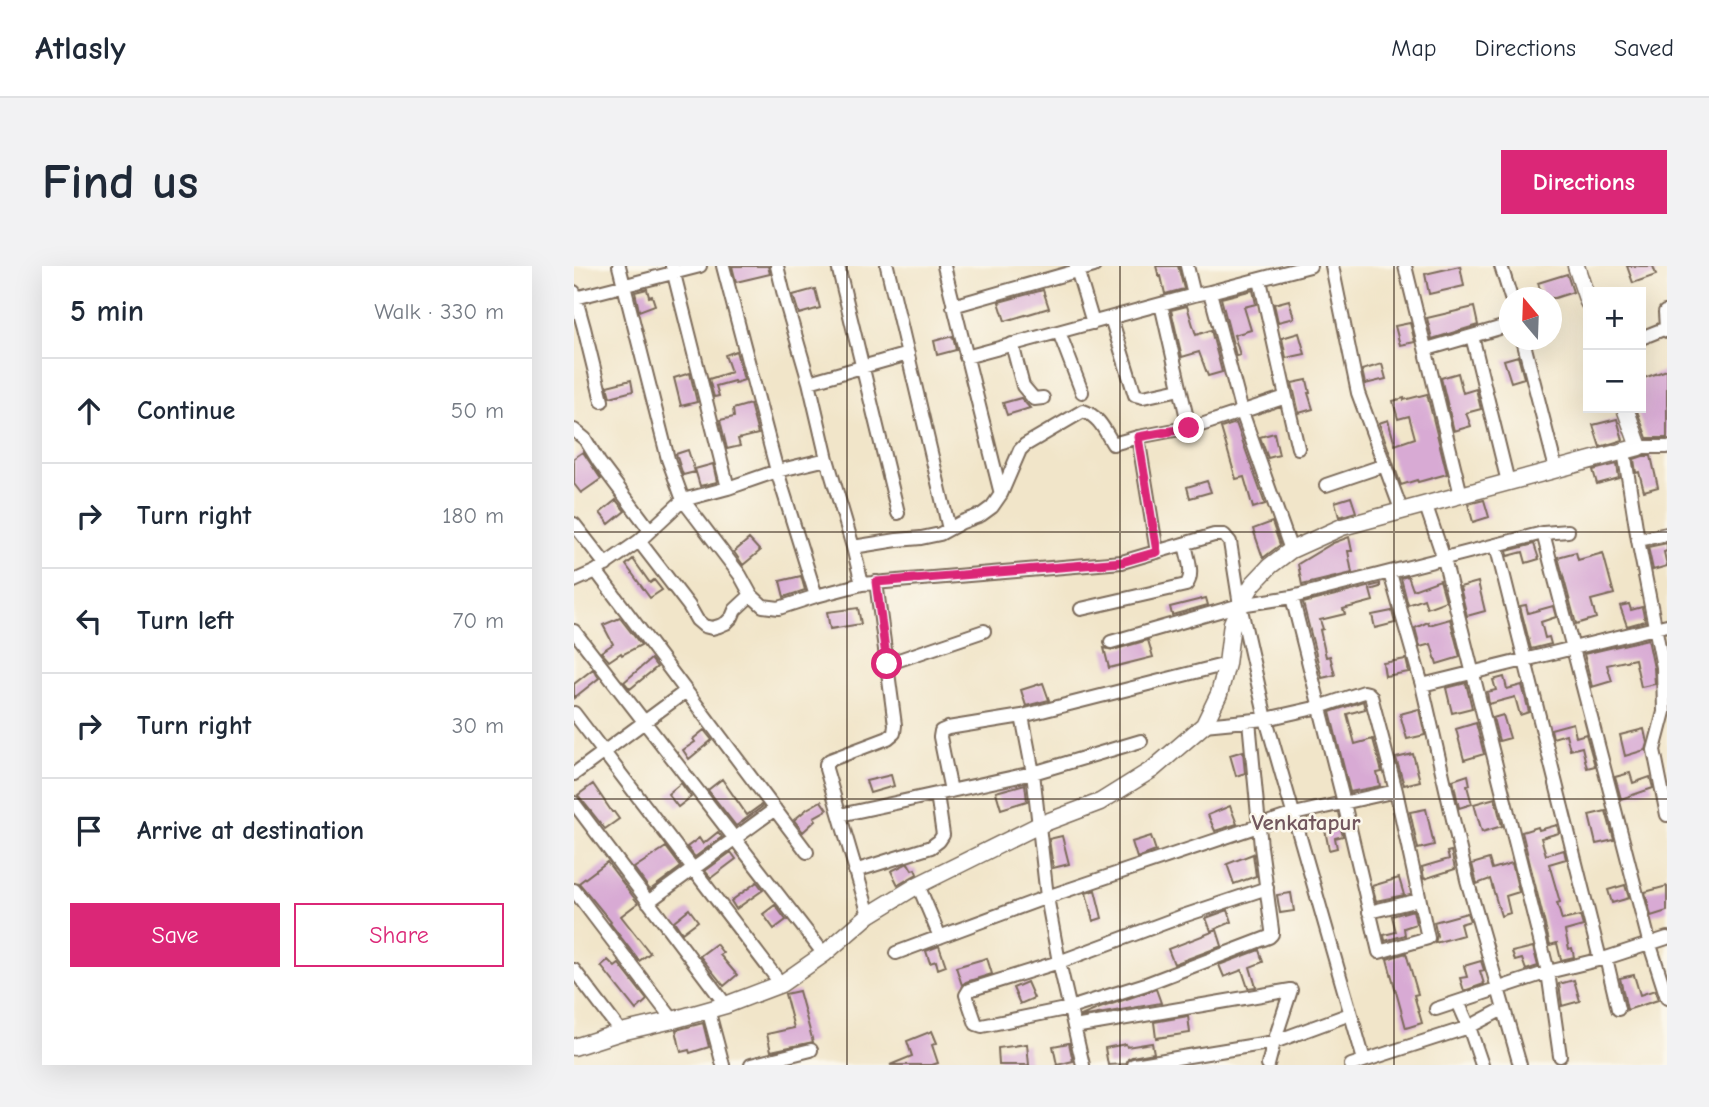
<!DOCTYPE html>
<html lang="en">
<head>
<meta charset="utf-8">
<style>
	:root { --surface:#fff; --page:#f2f2f3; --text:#1f2937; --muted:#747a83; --line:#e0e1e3; --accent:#db2777 }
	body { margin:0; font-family:"Comic Neue",sans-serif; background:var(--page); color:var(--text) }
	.controls { position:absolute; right:21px; top:21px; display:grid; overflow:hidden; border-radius:0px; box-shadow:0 7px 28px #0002 }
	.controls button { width:63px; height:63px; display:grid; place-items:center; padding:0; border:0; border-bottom:2px solid var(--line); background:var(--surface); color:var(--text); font:35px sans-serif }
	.compass { position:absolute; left:925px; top:21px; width:63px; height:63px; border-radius:50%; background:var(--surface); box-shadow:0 7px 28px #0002; rotate:341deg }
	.stop { position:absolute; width:21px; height:21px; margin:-16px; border:5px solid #db2777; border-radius:50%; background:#fff }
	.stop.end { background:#db2777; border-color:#fff; box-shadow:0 2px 7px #0008 }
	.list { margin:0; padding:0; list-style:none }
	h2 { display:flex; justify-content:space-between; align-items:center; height:91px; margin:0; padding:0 28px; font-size:30px }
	h2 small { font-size:23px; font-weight:400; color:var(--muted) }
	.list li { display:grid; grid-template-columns:46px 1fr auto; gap:21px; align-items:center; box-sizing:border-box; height:105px; padding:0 28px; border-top:2px solid var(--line) }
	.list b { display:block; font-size:26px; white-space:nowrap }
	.list em { font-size:23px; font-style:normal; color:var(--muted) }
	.actions { display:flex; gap:14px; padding:21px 28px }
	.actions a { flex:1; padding:16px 0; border:2px solid var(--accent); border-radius:0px; text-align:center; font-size:24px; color:var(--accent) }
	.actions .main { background:var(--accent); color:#fff }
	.icon { flex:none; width:38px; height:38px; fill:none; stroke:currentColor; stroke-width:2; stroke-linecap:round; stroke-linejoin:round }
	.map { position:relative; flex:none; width:1093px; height:799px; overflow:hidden; border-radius:0px }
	header { display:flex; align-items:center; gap:42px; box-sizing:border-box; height:98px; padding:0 35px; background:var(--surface); border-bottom:2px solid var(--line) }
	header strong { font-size:33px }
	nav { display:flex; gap:38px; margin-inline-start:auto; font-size:24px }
	.intro { display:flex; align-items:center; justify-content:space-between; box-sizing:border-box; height:168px; padding:0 42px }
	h1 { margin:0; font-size:49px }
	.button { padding:18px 32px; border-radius:0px; background:var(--accent); color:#fff; font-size:24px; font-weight:700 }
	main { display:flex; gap:42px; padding:0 42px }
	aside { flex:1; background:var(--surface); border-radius:0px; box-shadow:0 7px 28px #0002 }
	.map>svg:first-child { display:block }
</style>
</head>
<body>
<header>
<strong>Atlasly</strong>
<nav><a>Map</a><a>Directions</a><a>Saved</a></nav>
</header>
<div class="intro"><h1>Find us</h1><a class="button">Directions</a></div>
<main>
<aside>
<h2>5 min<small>Walk · 330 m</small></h2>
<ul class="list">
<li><svg class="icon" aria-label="ahead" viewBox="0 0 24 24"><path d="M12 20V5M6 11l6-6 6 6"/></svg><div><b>Continue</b></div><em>50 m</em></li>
<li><svg class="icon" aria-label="right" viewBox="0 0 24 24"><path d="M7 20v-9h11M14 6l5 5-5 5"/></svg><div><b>Turn right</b></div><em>180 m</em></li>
<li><svg class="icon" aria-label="left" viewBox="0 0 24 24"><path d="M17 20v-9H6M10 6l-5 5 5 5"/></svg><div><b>Turn left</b></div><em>70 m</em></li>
<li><svg class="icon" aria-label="right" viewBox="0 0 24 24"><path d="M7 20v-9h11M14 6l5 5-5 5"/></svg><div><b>Turn right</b></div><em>30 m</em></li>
<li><svg class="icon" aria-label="arrive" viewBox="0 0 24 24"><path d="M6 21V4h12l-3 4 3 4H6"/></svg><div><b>Arrive at destination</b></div></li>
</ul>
<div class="actions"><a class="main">Save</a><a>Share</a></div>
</aside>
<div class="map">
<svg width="1093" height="799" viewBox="0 0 1093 799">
	<rect width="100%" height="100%" fill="#fbf7ec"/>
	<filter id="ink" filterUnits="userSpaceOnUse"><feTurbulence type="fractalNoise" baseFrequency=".0143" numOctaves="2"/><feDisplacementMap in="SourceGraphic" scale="14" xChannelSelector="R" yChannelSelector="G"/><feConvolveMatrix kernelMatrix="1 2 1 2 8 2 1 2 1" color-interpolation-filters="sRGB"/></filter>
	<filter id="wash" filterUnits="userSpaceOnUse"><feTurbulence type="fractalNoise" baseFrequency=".00686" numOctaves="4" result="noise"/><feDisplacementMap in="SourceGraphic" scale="28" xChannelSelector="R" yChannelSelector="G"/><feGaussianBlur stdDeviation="1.57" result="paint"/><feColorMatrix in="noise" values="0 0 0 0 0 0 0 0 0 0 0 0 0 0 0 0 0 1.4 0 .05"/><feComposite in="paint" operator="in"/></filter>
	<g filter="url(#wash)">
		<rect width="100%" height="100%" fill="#f1e5c9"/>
		<g id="blocks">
			<path fill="#d8aad4" d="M158,0H194L196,8L162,16Z
				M582,0H604L610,23L591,28L587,10L585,11Z
				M886,0L890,20L855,28L851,8Z
				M1053,0H1079L1082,9L1059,17Z
				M993,8L999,26L981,32H969L964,17Z
				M73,23L75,31L78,30L81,39L65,45L61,26Z
				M241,23L246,42L225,48L219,29Z
				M469,24L475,42L431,55L425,36Z
				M679,24L682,38L670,41L677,64L660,69L666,89L662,90L647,32Z
				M715,34L720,52L704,56L700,38Z
				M613,40L622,69L637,64L648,106L634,110L625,86L608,91L597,44Z
				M900,41L904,59L858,73L853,52Z
				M836,57L841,76L826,79L821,60Z
				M725,67L731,88L712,92L708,72Z
				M379,70L382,84L363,89L360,75Z
				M162,85L170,114L161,117L160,115L142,120L145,130L140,131L135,113L157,106L151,89Z
				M944,90L950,112L937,116L930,94Z
				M808,98L812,113L791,118L788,104Z
				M1093,104V172H1073L1062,142H1067V113Z
				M116,107L123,136L107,140L100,112Z
				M884,107L889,127L902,123L907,143L892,147L897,160L880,165L867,112Z
				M57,114L59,125L36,131L33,120Z
				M733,114L736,127H734L739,143L725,147L718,117Z
				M853,128L873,208L844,216L843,214L827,219L805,157L814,154L821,179L841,172L835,150L824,153L819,135L830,132V134Z
				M447,132L456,142L433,149L429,137Z
				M176,138L184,168L164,173L166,180L153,183L146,154L160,151L159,143Z
				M1043,153L1049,174L1026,181L1019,159Z
				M662,157L691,238L679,242L670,211L662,213L647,162Z
				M700,167L705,189L694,192L686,171Z
				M114,184L121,206L109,209L102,188Z
				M9,186L27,213L7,227L0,218V192Z
				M1069,190H1077L1084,221L1070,225L1065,206L1062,207L1060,193Z
				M139,198L143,216L126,220L121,203Z
				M1043,198L1045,212L1023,218L1019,204Z
				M633,215L637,226L616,232L613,221Z
				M777,231L782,246L765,251L761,236Z
				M42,234L51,245L35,258L26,247Z
				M910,234L915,251L899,256L894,238Z
				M698,256L706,279L689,292L679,263Z
				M775,271L778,285H774L778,307L728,319L724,298L759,277Z
				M175,273L186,285L169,299L160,286Z
				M1093,277V285L1090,286L1093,300L1079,304L1074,281Z
				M960,278L965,293L952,297L949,286L934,290L933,285Z
				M1002,286L1004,294L1029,287L1040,328L1017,334L1022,352L1002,358L984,291Z
				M59,293L76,317L80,314L88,324L76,332L52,299Z
				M227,310L231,324L210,331L206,315Z
				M834,310L839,324L866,314L872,335L853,342L850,333L834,339L827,312Z
				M904,316L911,345L893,350L886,321Z
				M806,318V321L796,324L799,335L769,343L771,348L746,354L749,363L746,364L752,391L756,390L761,409L748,412L729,337Z
				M632,332L634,339L598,349L596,341Z
				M1055,338L1057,344L1068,341L1071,355L1053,360L1046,340Z
				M952,339L954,347L979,340L982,351L967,356L971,372L975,371L977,378L957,383L946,340Z
				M284,342L287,358L256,363L253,346Z
				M818,345L821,357L801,362L798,349Z
				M46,352L67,379L48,389L47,387L35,395L27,386L39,378L29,359Z
				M876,353L886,391L863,398L857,378L846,381L841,362L854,356L855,359Z
				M1074,373L1080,402L1081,418L1067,421L1061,393L1033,399L1038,415L1018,421L1010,388Z
				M574,374L579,391L535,402L530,382L539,384Z
				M77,393L83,401L56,423L50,416Z
				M832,393L835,406L811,410L809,397Z
				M19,403L25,412L0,432V418Z
				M930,411L933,423L948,419L955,446L946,449L941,431L915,438L913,426L922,424L919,414Z
				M469,417L475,434L452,440L447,424Z
				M892,417L898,442L878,447L872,422Z
				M789,435L791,443L773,448L781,478L799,473L808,506L803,507L806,520L776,526L756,446Z
				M845,443L851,469L833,473L826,448Z
				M929,449L936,472L925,475L919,452Z
				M902,457L910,488L890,494L882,463Z
				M999,457L1002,471L1012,468L1021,500L1013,502L1008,481L996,484L992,468L979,472L977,463Z
				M1070,463L1073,477L1071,484L1051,490L1046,469Z
				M130,464L138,474L115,493L109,484L121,476L119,473Z
				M669,485L671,507L662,510L656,489Z
				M839,488L846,515L830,519L822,492Z
				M1056,507L1059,517L1076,511L1079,522L1047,533L1041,511Z
				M317,509L320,520L296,527L292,515Z
				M894,509L896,519L893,520L898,538L885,542L879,514Z
				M148,513L173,549L187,539L188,541L162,560L134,524Z
				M107,517L117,531L104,541L94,528Z
				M19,518L38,546H40L45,553L31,563L4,529Z
				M451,518L453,535L427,543L422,526Z
				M921,532L928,560L908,566L900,538Z
				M247,535L253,544L240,551L242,554L229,566L220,554L233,543Z
				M656,540L663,558L641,565L634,549Z
				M852,543L860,579L844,583L836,546Z
				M1032,545L1040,574L1022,578L1015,549Z
				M983,559L985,567L967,572L972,589L990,584L992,593L975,598L986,636L983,637L988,654L1006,650L1009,660L991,665L995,683L998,682L1000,691L987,694L983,677L976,679L948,566L964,561L965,564Z
				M766,560L769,570L761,572L763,582L755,584L751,564Z
				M144,566L148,571L121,591L113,581L125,572L129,578Z
				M488,570L495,598L479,602L475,573Z
				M577,570L582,585L563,592L558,576Z
				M92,581L107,601L76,624L60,602Z
				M877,585L881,603L850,613L848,601L875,593L873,586Z
				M157,586L162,593L137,612L131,605Z
				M679,588L682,610L660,618L653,598Z
				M915,593L918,603L938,597L945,626L932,630L936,647L927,650L916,613L903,618L898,598Z
				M33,596L64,637L47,650L76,687L65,695L36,657L37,656L5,617Z
				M334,597L338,604L341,603L343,608L324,619L317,605Z
				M825,612L830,629L802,635L798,620Z
				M183,616L189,624L162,643L157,635Z
				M1051,619L1055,632L1038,637L1034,624Z
				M1093,620V645L1077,650L1071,626Z
				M521,624L528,652L519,655L512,627Z
				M717,627L720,645L706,647L703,629Z
				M201,639L212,654L200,663L189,648Z
				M115,643L124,655L108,667L100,655Z
				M654,644L658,656L637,665L632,652Z
				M839,644L842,658L830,662L831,669L811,675L810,669L822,666L818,650Z
				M893,647L896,655L886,658L889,669L861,677L863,670L860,656Z
				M643,664L648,680L600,698L594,683Z
				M142,678L149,687L146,689L163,709L150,720L126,690Z
				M365,680L372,700L364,703L362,695L356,697L352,685Z
				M959,681L964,700L952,704L948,693L941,695L938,686Z
				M685,684L689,696L676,701L682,721L674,722L668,704L650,711L645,699Z
				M832,687L844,728L840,729L848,757L832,762L813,693Z
				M413,692L418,708L392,716L388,719L382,701Z
				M34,694L41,701L45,698L73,734L62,744L27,700Z
				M907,695L910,704L906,705L910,718L890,725L886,712L893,711L890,700Z
				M1060,709L1066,729L1081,724L1084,734L1053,744L1046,712Z
				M1000,714L1006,735L988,740L985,718Z
				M453,716L460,732L446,738L439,722Z
				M582,723L587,737L507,751V750L526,742Z
				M225,725L239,776L197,785L193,768L220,762L211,728Z
				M614,750L616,767L582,772L580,756Z
				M129,757L135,781L116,787L115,784L107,786L102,764Z
				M358,765L363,777L358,779L364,797L358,799H316L338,790L333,775Z
				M495,777L499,795L483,799L479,780Z
				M578,777L580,787L558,791L554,793L552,798L534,799L531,782L552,778L553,781Z
				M453,778L455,799H425L424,782Z"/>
		</g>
	</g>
	<g filter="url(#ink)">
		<use href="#blocks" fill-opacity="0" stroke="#7b6b5a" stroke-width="2"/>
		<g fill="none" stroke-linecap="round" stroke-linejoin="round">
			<g stroke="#7b6b5a" stroke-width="16">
				<path id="minor" d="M45,0L94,193L109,234L166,309L177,329L189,340L205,342L242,330L288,318L548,296L640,269H650L656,276L666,339L692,453L790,794
					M98,0L154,222
					M149,0L203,205L242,330
					M203,0L212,37L235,116L253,193L279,281L288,318
					M264,0L324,247
					M313,0L375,263
					M370,0L427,228
					M502,0L519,57
					M613,0L620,29
					M758,0L784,127L828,246
					M831,0L887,229
					M927,0L937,32
					M686,14L712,131
					M0,26L10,62L28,135
					M636,26L668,146L717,284
					M1,32L126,0
					M587,38L615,161
					M379,40L520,0
					M537,52L561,129L569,131L606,123
					M1092,62L1091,46H1093
					M485,66L508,126
					M898,70L934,216
					M1067,72L1092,62L1093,65
					M949,74L982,203
					M438,78L449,120L460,133L469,132
					M853,83L936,59
					M392,91L620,29L636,26L736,0
					M235,116L334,88
					M0,164L11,173L25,196L76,264
					M564,171L583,286
					M1065,181H1093
					M1050,185L1064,274L1089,401L1090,446L1080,484L1093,549
					M752,219L811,199
					M852,240L870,293L974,706L986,790
					M0,258L32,299
					M969,267L1076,679L1093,732
					M1064,274L1093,268
					M65,275L115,340L123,354L130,360L138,362L145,360L152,357L158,351L161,344L177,329
					M922,279L1026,693
					M279,281L323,274L347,272L366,268L388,256L407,249L418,241L427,228L446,184L451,179L509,145C525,150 531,165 539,178L564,171L627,159L712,131L724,182
					M22,305L233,586
					M816,307L848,419L893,614L946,799
					M0,315L22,305L65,275L109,234L154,222L203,205L253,193
					M507,343L612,319C621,309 613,290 611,278
					M0,365L250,688
					M537,376L666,339L718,331L969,267L994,265
					M313,398L410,365
					M848,419L1093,359
					M0,447L207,718
					M675,455L687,581C691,609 694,636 698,664V668L695,671L572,718L496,742L408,760L402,758L392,729L395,724L485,696L609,650L693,622
					M630,459L692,453L745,441L790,426L794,427L797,430L822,525
					M0,508L112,425
					M377,525L366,471L367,465L374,462L448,450
					M0,537L152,739
					M266,549L459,507L567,475
					M281,605L357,581L365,575L369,569L363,528
					M344,619L366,671
					M0,624L99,754
					M74,636L201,543
					M795,646L845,634
					M295,649L252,503V498L256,494L314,472L320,467L321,459L302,316
					M322,687L473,631L720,548L822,525L854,672L805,686L770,537L718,331
					M1032,692L1044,743
					M0,704L47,766
					M884,736L895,761L908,799
					M134,743L149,799
					M862,743L974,706L1032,692L1093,672
					M500,761L717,724L700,776L694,799
					M177,799L237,784
					M509,799L485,696L473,631L459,507L448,450L653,398
					M560,799L700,776L776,748
					M777,799L895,761L929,743"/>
			</g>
			<g stroke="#7b6b5a" stroke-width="19">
				<path id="tertiary" d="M1002,0L1014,36
					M0,781L47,766L99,754L152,739L207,718L250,688L295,649L344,619L465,559L526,536L579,503L630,459L645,428L653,398L658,357L666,339L679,318L696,300L717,284L768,261L1065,181L1051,142"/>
			</g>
			<use href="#minor" stroke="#fff" stroke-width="12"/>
			<use href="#tertiary" stroke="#fff" stroke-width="16"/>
		</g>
	</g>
	<g fill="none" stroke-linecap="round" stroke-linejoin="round" filter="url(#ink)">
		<path stroke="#db2777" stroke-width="9" d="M313,398L302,316L548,296L583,286L564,171L615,162"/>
	</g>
	<path fill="none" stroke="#3b2a1e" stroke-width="2" stroke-opacity="0.55" d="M273,0V799M546,0V799M820,0V799M0,266H1093M0,533H1093"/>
	<g text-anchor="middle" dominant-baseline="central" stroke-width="5" stroke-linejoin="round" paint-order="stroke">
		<g font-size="23" font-weight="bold" fill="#72575e" stroke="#fbf7ec">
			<text x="732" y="556">Venkatapur</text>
		</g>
	</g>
</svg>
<div class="controls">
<button>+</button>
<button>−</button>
</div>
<svg class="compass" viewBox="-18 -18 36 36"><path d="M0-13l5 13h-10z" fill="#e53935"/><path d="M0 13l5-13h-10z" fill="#747a83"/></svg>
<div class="stop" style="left:313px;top:398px"></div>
<div class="stop end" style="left:615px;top:162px"></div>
</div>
</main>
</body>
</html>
